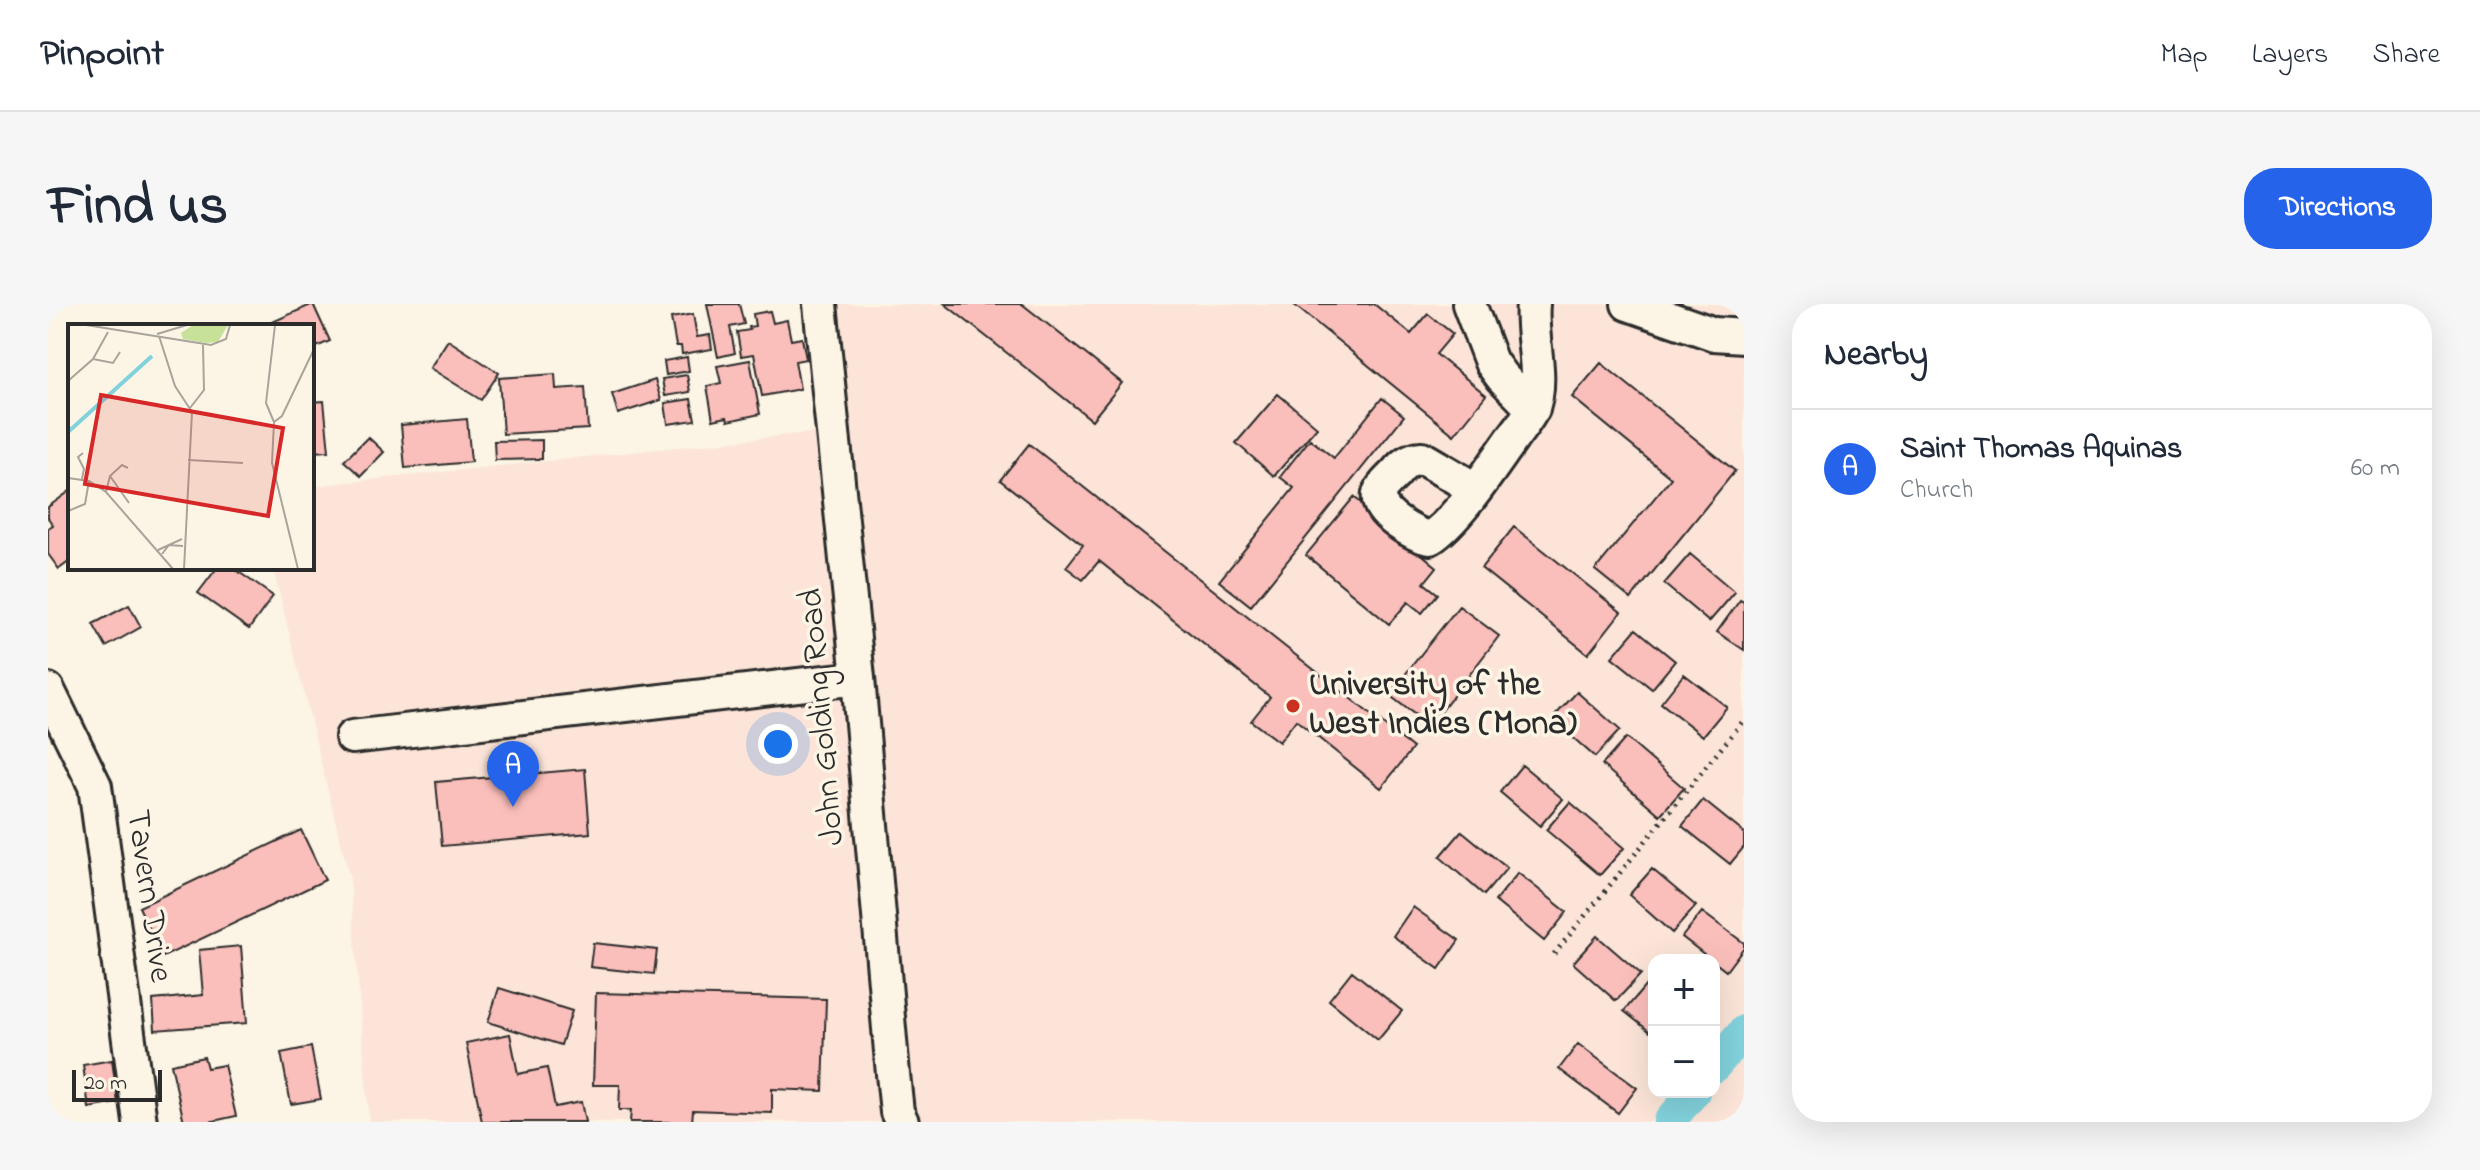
<!DOCTYPE html>
<html lang="en">
<head>
<meta charset="utf-8">
<style>
	:root { --surface:#fff; --page:#f6f6f7; --text:#1f2937; --muted:#747a83; --line:#e0e1e3; --accent:#2563eb }
	body { margin:0; font-family:"Indie Flower",sans-serif; background:var(--page); color:var(--text) }
	.controls { position:absolute; right:24px; bottom:24px; display:grid; overflow:hidden; border-radius:16px; box-shadow:0 8px 32px #0002 }
	.controls button { width:72px; height:72px; display:grid; place-items:center; padding:0; border:0; border-bottom:2px solid var(--line); background:var(--surface); color:var(--text); font:40px sans-serif }
	.scale { position:absolute; left:24px; bottom:20px; width:90px; box-sizing:border-box; padding-left:8px; border:4px solid #2b2b2b; border-top:0; font-size:22px; line-height:28px; white-space:nowrap; color:#2b2b2b; -webkit-text-stroke:6px #fcf5e5; paint-order:stroke }
	.you { position:absolute; left:730px; top:440px; width:28px; height:28px; margin:-20px; border:6px solid #fff; border-radius:50%; background:#1a73e8; box-shadow:0 0 0 12px #1a73e833 }
	.badge { display:grid; place-items:center; width:52px; height:52px; border-radius:50%; background:var(--accent); color:#fff; font-size:26px; font-weight:700 }
	.pin { position:absolute; translate:-50% -66px; filter:drop-shadow(0 2px 4px #0008) }
	.pin::after { content:''; position:absolute; top:42px; width:28px; height:24px; background:inherit; clip-path:polygon(0 0,100% 0,50% 100%) }
	.list { margin:0; padding:0; list-style:none }
	h2 { display:flex; justify-content:space-between; align-items:center; height:104px; margin:0; padding:0 32px; font-size:34px }
	h2 small { font-size:26px; font-weight:400; color:var(--muted) }
	.list li { display:grid; grid-template-columns:52px 1fr auto; gap:24px; align-items:center; box-sizing:border-box; height:120px; padding:0 32px; border-top:2px solid var(--line) }
	.list b { display:block; font-size:30px; white-space:nowrap }
	.list p { margin:0; font-size:26px; white-space:nowrap; color:var(--muted) }
	.list em { font-size:26px; font-style:normal; color:var(--muted) }
	.map { position:relative; flex:none; width:1696px; height:818px; overflow:hidden; border-radius:32px }
	header { display:flex; align-items:center; gap:48px; box-sizing:border-box; height:112px; padding:0 40px; background:var(--surface); border-bottom:2px solid var(--line) }
	header strong { font-size:38px }
	nav { display:flex; gap:44px; margin-inline-start:auto; font-size:28px }
	.intro { display:flex; align-items:center; justify-content:space-between; box-sizing:border-box; height:192px; padding:0 48px }
	h1 { margin:0; font-size:56px }
	.button { padding:20px 36px; border-radius:32px; background:var(--accent); color:#fff; font-size:28px; font-weight:700 }
	main { display:flex; gap:48px; padding:0 48px }
	aside { flex:1; background:var(--surface); border-radius:32px; box-shadow:0 8px 32px #0002 }
	.map>svg:first-child { display:block }
</style>
</head>
<body>
<header>
<strong>Pinpoint</strong>
<nav><a>Map</a><a>Layers</a><a>Share</a></nav>
</header>
<div class="intro"><h1>Find us</h1><a class="button">Directions</a></div>
<main>
<div class="map">
<svg width="1696" height="818" viewBox="0 0 1696 818">
	<rect width="100%" height="100%" fill="#fcf5e5"/>
	<filter id="ink" filterUnits="userSpaceOnUse"><feTurbulence type="fractalNoise" baseFrequency=".0125" numOctaves="2"/><feDisplacementMap in="SourceGraphic" scale="16" xChannelSelector="R" yChannelSelector="G"/><feConvolveMatrix kernelMatrix="1 2 1 2 8 2 1 2 1" color-interpolation-filters="sRGB"/></filter>
	<g filter="url(#ink)">
		<path fill="#fce5d8" fill-rule="evenodd" d="M765,0H1696V805L1686,818H321L302,576L225,264H264V182L778,127ZM1606,656H1666V788H1606Z"/>
		<g fill="none" stroke-linecap="round" stroke-linejoin="round">
			<path stroke="#82d2dc" stroke-width="32" d="M1666,763L1696,727
				M1621,818L1646,788"/>
		</g>
		<path fill="#fbbfbb" stroke="#2b2b2b" stroke-width="2" d="M265,0L282,37L264,45V22H223L222,19Z
			M659,0H691L696,20L682,23L687,49L670,53Z
			M897,0H974L1074,79L1044,116Z
			M1245,0H1326L1363,30L1380,10L1405,30L1388,50L1438,91L1406,131Z
			M722,7L725,19L739,16L743,36L754,34L758,55L747,57L752,85L714,92L706,50L693,52L689,28L702,26L701,23L707,22L705,10Z
			M645,10L649,33L662,31L664,45L634,50L633,42H628L623,14Z
			M400,36L451,69L433,96L382,64Z
			M639,53L641,67L618,71L616,57Z
			M702,56L712,110L680,117L679,113L665,116L659,82L673,79L669,62Z
			M1553,59L1687,167L1583,295L1547,266L1623,174L1524,93Z
			M507,70L508,85L537,83L540,125L455,130L451,74Z
			M639,71L642,88L617,92L614,75Z
			M607,76L613,96L570,110L564,90Z
			M1230,90L1269,123L1226,172L1188,139Z
			M1334,94L1356,112L1203,302L1171,277L1246,184L1232,173L1262,135L1286,154Z
			M643,95L647,116L620,120L617,99Z
			M276,97L281,147L264,148V98Z
			M419,115L423,158L357,164L353,121Z
			M320,133L336,148L313,172L296,157Z
			M494,136V155L447,156L446,137Z
			M981,140L1365,444L1333,484L1248,416L1231,438L1203,417L1222,393L1051,257L1035,276L1018,263L1035,241L952,176Z
			M22,187V257L11,265L0,250V224L5,221L0,214V203Z
			M1306,193L1389,263L1376,279L1390,290L1374,309L1360,298L1341,320L1258,251Z
			M1466,223L1573,308L1540,350L1433,264Z
			M1642,250L1687,288L1661,318L1616,280Z
			M169,264H185L225,292L201,325L150,289Z
			M1692,296L1696,298V346L1669,328Z
			M81,301L93,323L58,343L45,320Z
			M1411,302L1451,332L1382,422L1341,391Z
			M1588,325L1627,357L1604,385L1564,353Z
			M1636,370L1679,403L1655,432L1613,399Z
			M1529,388L1572,426L1547,453L1504,415Z
			M1578,434L1636,484L1612,511L1554,461Z
			M1474,461L1515,495L1492,522L1452,488Z
			M537,465L542,529L394,542L388,478Z
			M1655,496L1696,529V543L1682,560L1634,522Z
			M1522,498L1576,544L1552,571L1498,526Z
			M253,526L277,576L115,653L91,603Z
			M1414,527L1459,564L1436,591L1392,553Z
			M1604,565L1648,602L1624,629L1581,591Z
			M1470,569L1519,608L1496,637L1447,597Z
			M1365,603L1411,636L1391,665L1345,632Z
			M1654,608L1696,639V643L1678,667L1634,633Z
			M1549,632L1593,670L1568,697L1525,659Z
			M545,639L609,646L606,670L542,663Z
			M193,642L199,719L107,726L105,696L155,691L151,646Z
			M1304,667L1354,707L1330,736L1281,696Z
			M1599,680L1606,686V731L1576,707Z
			M451,684L524,707L513,741L440,718Z
			M548,689L778,695L775,787L724,785V809L645,806L644,818H582L583,806H571L572,781H545Z
			M462,730L470,770L499,764L507,803L533,798L537,818H434L418,739Z
			M1530,740L1589,784L1570,809L1511,765Z
			M263,743L273,795L243,800L233,749Z
			M156,753L159,764L176,761L188,812L161,818H136L123,760Z
			M64,756L70,799L41,804L35,761Z"/>
		<g fill="none" stroke-linecap="round" stroke-linejoin="round">
			<g stroke="#2b2b2b" stroke-width="38">
				<path id="minor" d="M772,0L810,374L845,770L849,808L854,818
					M1421,0L1443,58L1454,73L1485,105
					M1580,0L1666,30L1696,32
					M1427,185L1374,154C1361,155 1355,160 1347,170C1342,175 1333,183 1331,190C1327,209 1367,232 1382,234C1409,217 1445,162 1464,135C1471,125 1480,115 1485,104C1486,100 1487,96 1488,92C1493,62 1482,30 1485,0
					M0,386L47,482L92,818
					M304,433L810,374"/>
			</g>
			<path stroke="#2b2b2b" stroke-width="5" stroke-dasharray="2 6" stroke-linecap="butt" d="M1506,650L1696,416"/>
			<use href="#minor" stroke="#fcf5e5" stroke-width="32"/>
		</g>
	</g>
	<circle fill="#c8321e" stroke="#fcf5e5" stroke-width="3" cx="1245" cy="402" r="8"/>
	<g text-anchor="middle" dominant-baseline="central" stroke-width="7" stroke-linejoin="round" paint-order="stroke">
		<g font-size="34" font-weight="bold" fill="#2b2b2b" stroke="#fcf5e5" text-anchor="start">
			<text x="1261" y="382">University of the<tspan x="1261" dy="39">West Indies (Mona)</tspan></text>
		</g>
		<g font-size="34" fill="#2b2b2b" stroke="#fcf5e5">
			<text transform="translate(775 413) rotate(-95)">John Golding Road</text>
			<text transform="translate(100 592) rotate(82)">Tavern Drive</text>
		</g>
	</g>
	<g transform="translate(20 20)">
		<rect width="246" height="246" fill="#fcf5e5"/>
		<path d="M125,1H160L150,18L138,19L115,15L113,9Z" fill="#c7e198"/>
		<path fill="none" stroke="#82d2dc" stroke-width="4" d="M0,108L84,32"/>
		<path fill="none" stroke="#a8a49b" stroke-width="2" d="M18,1L143,21L158,15L162,1M89,10L119,1M91,12L107,62L124,88L116,245M25,35L45,39L52,28M0,57L25,35L40,8M122,84L136,66L135,21M206,98L204,139L230,245M206,98L198,79L207,1M206,98L214,92L246,25M120,136L175,139M42,152L61,179M0,154L21,157L38,168L105,245M14,155L16,145L10,133L15,129M38,168L42,152L54,141L60,144M0,187L17,180L21,157M90,226L114,215M94,230L101,221L115,222"/>
		<path fill="#d62828" fill-opacity="0.15" stroke="#d62828" stroke-width="4" d="M33,71L215,104L200,192L17,160Z"/>
		<rect width="246" height="246" fill="none" stroke="#2b2b2b" stroke-width="4"/>
	</g>
</svg>
<div class="controls">
<button>+</button>
<button>−</button>
</div>
<div class="scale">20 m</div>
<div class="you"></div>
<div class="pin badge" style="left:465px;top:503px">A</div>
</div>
<aside>
<h2>Nearby<small></small></h2>
<ul class="list">
<li><span class="badge">A</span><div><b>Saint Thomas Aquinas</b><p>Church</p></div><em>60 m</em></li>
</ul>
</aside>
</main>
</body>
</html>
